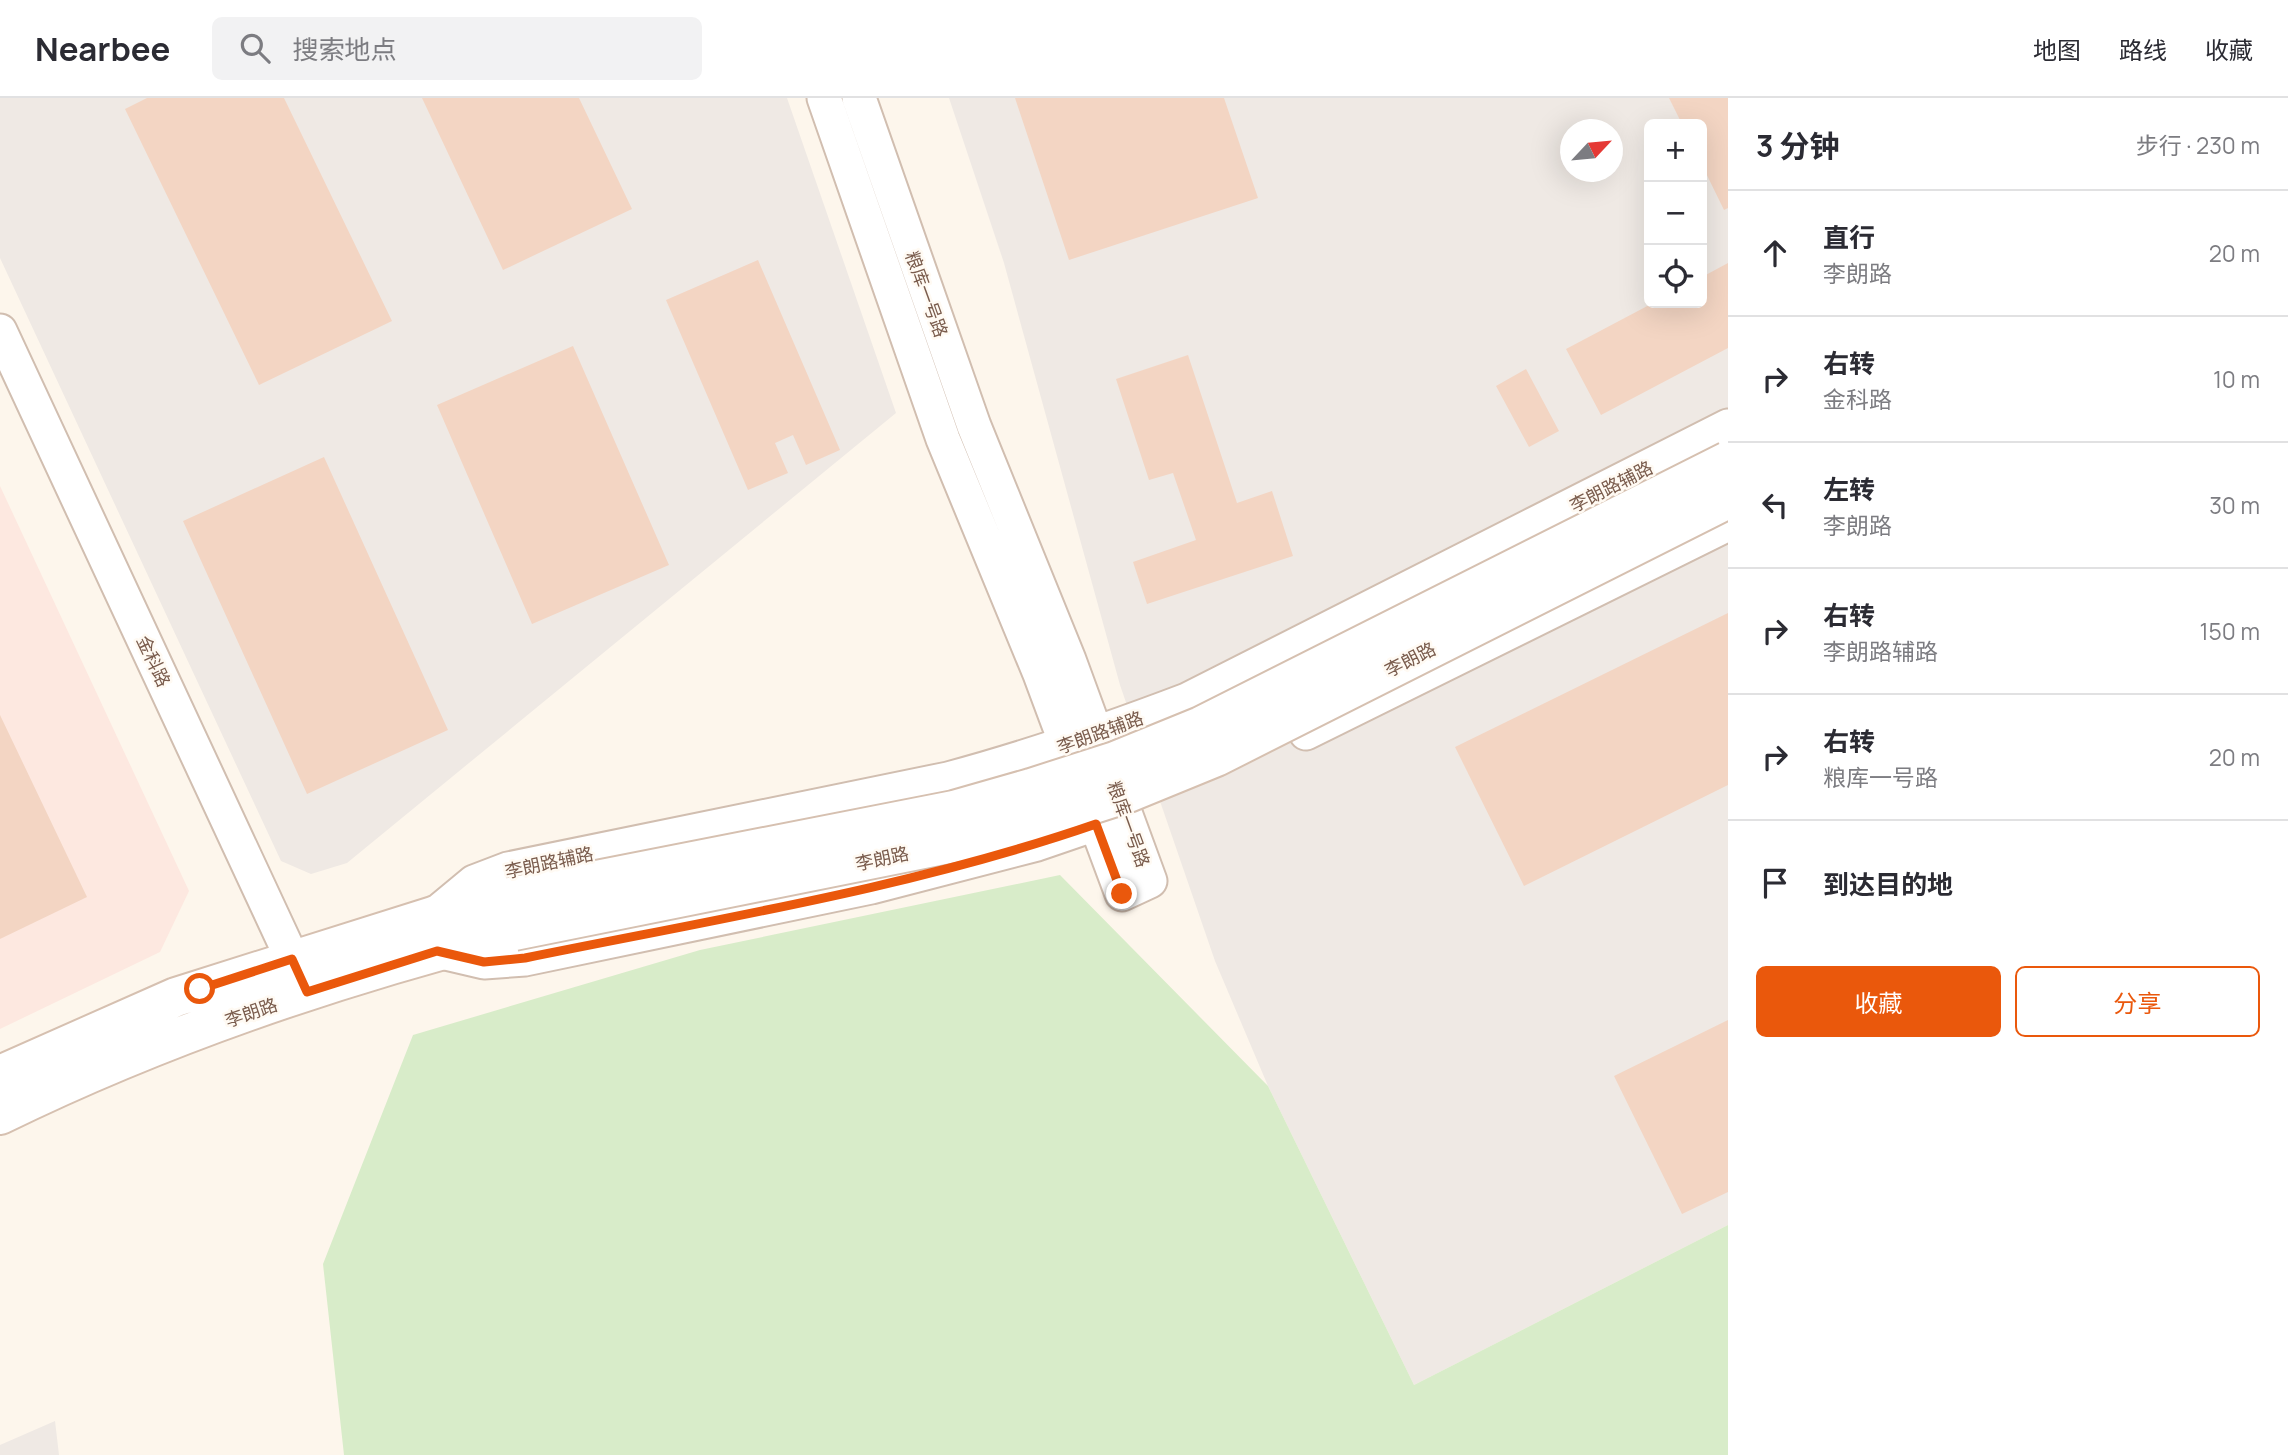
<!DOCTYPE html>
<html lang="zh">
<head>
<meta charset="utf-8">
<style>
	:root { --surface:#fff; --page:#f2f2f3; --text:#2b2b33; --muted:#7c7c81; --line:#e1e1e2; --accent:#ea580c }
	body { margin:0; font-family:Manrope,"Noto Sans SC",sans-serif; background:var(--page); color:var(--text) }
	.controls { position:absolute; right:21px; top:21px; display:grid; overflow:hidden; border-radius:10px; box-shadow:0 7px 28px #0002 }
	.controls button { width:63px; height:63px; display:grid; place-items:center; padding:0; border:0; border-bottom:2px solid var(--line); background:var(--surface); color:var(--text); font:35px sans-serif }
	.compass { position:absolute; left:1560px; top:21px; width:63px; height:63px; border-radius:50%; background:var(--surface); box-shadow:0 7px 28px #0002; rotate:64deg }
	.stop { position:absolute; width:21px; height:21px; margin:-16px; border:5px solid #ea580c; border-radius:50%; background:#fff }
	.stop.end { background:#ea580c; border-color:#fff; box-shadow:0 2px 7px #0008 }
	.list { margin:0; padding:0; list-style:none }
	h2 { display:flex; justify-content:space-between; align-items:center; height:91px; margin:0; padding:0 28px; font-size:30px }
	h2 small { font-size:23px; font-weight:400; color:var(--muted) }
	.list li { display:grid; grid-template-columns:46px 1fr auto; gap:21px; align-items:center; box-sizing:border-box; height:126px; padding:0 28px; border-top:2px solid var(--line) }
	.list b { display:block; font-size:26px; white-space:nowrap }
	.list p { margin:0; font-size:23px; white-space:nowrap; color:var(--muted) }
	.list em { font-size:23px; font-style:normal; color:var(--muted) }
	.actions { display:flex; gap:14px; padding:21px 28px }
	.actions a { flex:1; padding:16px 0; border:2px solid var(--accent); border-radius:10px; text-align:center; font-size:24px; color:var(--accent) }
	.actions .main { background:var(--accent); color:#fff }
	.icon { flex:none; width:38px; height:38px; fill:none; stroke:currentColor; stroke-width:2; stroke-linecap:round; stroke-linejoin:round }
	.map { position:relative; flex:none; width:1728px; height:1357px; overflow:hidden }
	header { display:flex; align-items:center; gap:42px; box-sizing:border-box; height:98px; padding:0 35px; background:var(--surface); border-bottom:2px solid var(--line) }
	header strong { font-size:33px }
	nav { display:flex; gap:38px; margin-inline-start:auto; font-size:24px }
	.search { width:490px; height:63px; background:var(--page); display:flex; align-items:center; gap:18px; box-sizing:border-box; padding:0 24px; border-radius:10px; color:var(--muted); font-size:26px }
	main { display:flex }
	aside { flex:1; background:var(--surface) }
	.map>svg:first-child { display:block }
</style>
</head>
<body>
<header>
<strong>Nearbee</strong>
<div class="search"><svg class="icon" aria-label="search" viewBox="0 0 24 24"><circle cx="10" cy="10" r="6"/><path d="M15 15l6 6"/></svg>搜索地点</div>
<nav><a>地图</a><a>路线</a><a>收藏</a></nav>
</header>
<main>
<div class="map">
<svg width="1728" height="1357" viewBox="0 0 1728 1357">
	<rect width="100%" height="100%" fill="#fdf6ec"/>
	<path fill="#fde8e0" d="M0,388L189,793L160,854L0,931Z"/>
	<path fill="#efe9e4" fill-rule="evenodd" d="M0,0H787L896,315L347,765L311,776L281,763L0,160Z
		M949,0H1728V1127L1414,1287L1268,988L1215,863L1120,587L1004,165ZM1649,26H1702V205H1649ZM1570,32H1612V74H1570Z
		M55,1323L59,1357H0V1347Z"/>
	<path fill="#d8ecc9" d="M1060,777L1268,988L1414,1287L1728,1127V1357H344L323,1166L413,937L700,852Z"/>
	<path fill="#f3d5c3" d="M147,0H284L392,223L259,287L125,11Z
		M422,0H579L632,111L503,172Z
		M1015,0H1224L1258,100L1069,162Z
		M1669,0H1728V110L1724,112L1702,67V26H1682Z
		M758,162L840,352L806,367L793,337L775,345L788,375L748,392L666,202Z
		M1728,165V250L1601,317L1566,251L1653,205H1702V179Z
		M573,248L669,467L532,526L437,307Z
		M1188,257L1237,405L1272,393L1293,458L1147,506L1133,464L1196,442L1173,375L1149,382L1116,281Z
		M1526,271L1559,333L1529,349L1496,288Z
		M324,359L448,632L307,696L183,423Z
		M1728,515V687L1524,788L1455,649Z
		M0,617L87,799L0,841Z
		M1728,922V1094L1682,1116L1614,978Z"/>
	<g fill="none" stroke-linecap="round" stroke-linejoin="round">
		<g stroke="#d1beb0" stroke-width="37">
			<path id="street" d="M824,0L943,341L1040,576L1122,796L1150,783L1069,562L974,328L859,0
				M0,233L303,884
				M1306,635L1728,426
				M433,818L474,784L508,771L948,681C1030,659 1108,632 1187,602L1728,328
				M437,853L484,864L525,861L871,789L1037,746L1116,719"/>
		</g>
		<g stroke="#d6c0b0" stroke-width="42">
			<path id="secondary" d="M0,977L176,899L433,818L510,799
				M0,1017C163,937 338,878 514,833"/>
		</g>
		<use href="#street" stroke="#fff" stroke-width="33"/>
		<use href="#secondary" stroke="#fff" stroke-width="38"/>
		<g stroke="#d6c0b0" stroke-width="42" stroke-linecap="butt">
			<path id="secondary-bridge" d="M510,799L954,712L1031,690L1115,663L1201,628L1728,363
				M514,833L963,743L1041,723L1128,695L1216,659L1728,401"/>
		</g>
		<use href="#secondary-bridge" stroke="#fff" stroke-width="38"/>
	</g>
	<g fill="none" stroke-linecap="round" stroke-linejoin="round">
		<path stroke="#ea580c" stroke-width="9" d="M200,891L292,861L307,894L437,853L484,864L525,860C716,821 911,790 1096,726L1122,796"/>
	</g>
	<g text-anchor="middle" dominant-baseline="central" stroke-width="5" stroke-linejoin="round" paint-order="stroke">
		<g font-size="18" fill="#7a5c4d" stroke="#fffaf3">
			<text transform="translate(927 196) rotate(70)">粮库一号路</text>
			<text transform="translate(1611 388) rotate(-27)">李朗路辅路</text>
			<text transform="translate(1410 561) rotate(-27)">李朗路</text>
			<text transform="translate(154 563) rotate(65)">金科路</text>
			<text transform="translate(1100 634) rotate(-20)">李朗路辅路</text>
			<text transform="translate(1129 726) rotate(70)">粮库一号路</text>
			<text transform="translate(882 760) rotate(-12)">李朗路</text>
			<text transform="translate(549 764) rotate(-12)">李朗路辅路</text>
			<text transform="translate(251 914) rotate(-19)">李朗路</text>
		</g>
	</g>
</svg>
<div class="controls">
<button>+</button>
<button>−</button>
<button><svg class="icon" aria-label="locate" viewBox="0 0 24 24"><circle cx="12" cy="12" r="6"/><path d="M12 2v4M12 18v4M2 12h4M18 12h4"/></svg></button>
</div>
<svg class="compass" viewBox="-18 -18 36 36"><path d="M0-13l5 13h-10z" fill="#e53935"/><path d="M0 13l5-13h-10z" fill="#7c7c81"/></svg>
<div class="stop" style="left:200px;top:891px"></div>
<div class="stop end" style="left:1122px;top:796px"></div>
</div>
<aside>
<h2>3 分钟<small>步行 · 230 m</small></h2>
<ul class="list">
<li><svg class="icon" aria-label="ahead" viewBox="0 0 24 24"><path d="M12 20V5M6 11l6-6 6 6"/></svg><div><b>直行</b><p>李朗路</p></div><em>20 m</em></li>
<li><svg class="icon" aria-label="right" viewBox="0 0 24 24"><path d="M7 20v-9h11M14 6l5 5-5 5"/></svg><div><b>右转</b><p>金科路</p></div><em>10 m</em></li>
<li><svg class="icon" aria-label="left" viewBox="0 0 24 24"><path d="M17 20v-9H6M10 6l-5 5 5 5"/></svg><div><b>左转</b><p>李朗路</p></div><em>30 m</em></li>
<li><svg class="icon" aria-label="right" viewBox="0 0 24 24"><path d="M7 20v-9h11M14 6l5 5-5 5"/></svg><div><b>右转</b><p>李朗路辅路</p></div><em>150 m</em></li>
<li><svg class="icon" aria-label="right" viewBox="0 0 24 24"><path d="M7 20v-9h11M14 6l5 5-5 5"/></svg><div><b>右转</b><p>粮库一号路</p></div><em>20 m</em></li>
<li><svg class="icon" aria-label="arrive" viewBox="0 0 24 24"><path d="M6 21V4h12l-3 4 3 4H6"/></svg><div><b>到达目的地</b></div></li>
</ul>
<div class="actions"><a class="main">收藏</a><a>分享</a></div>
</aside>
</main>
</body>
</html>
